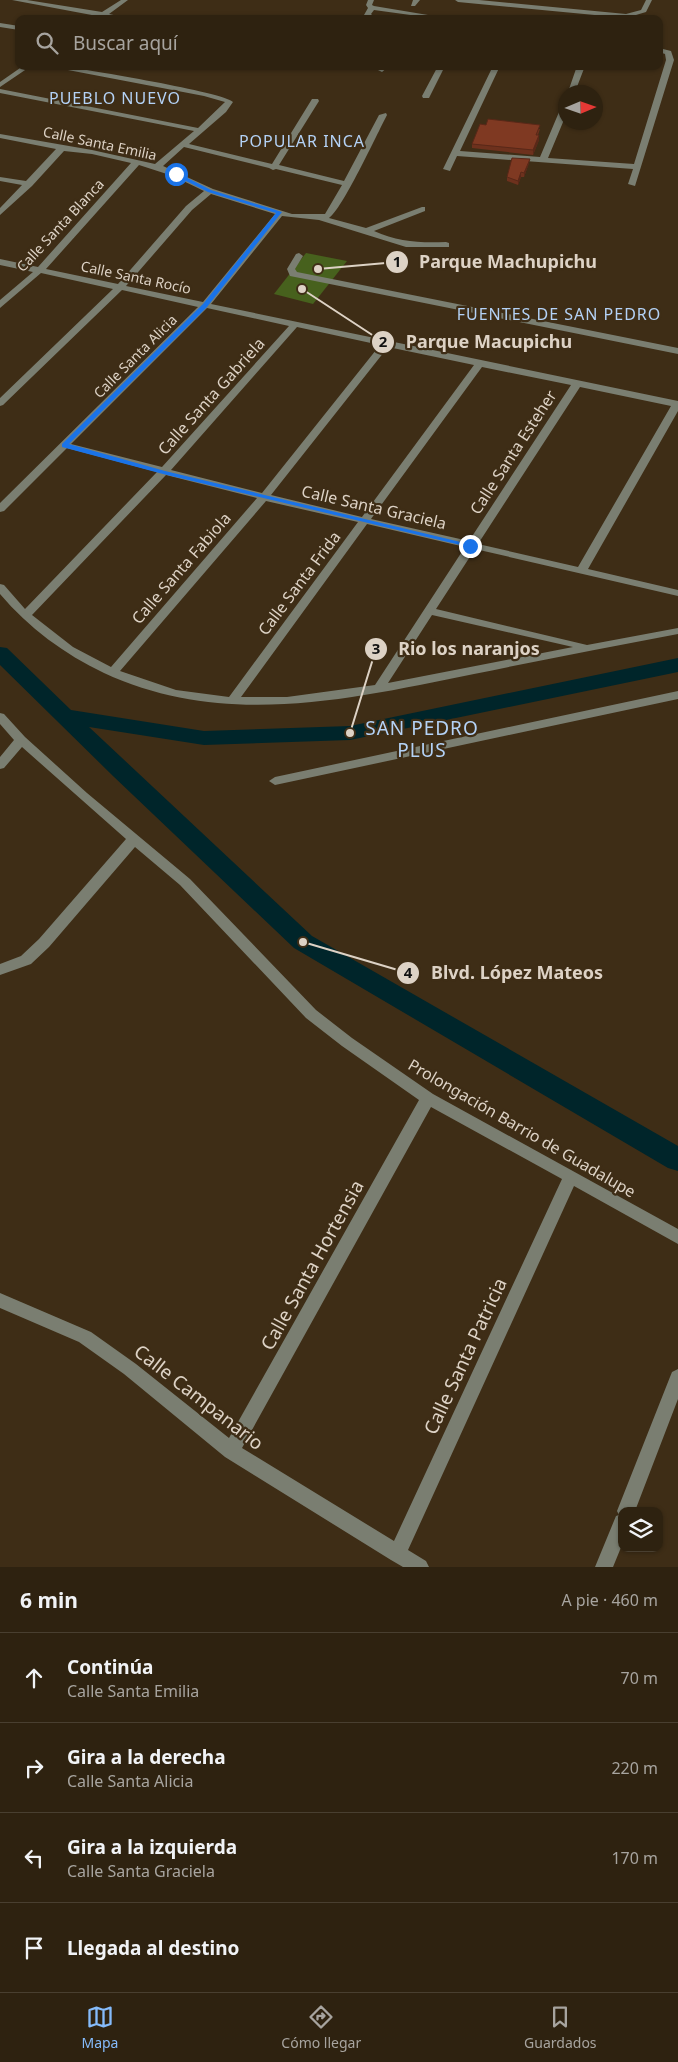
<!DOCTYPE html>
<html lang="es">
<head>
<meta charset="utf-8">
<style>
	:root { --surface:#2e2210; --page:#3a2f1e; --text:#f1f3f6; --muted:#a7a49f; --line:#493f30; --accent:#85bbfb }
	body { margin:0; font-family:"Noto Sans",sans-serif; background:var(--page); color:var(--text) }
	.controls { position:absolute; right:15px; bottom:15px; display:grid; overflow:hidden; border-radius:10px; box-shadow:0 1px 4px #0004 }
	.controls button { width:45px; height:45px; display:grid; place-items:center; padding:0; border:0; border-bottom:1px solid var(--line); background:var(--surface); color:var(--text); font:25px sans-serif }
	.compass { position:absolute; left:558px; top:85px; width:45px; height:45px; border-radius:50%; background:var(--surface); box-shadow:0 1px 4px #0004; rotate:88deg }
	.stop { position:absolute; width:15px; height:15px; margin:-11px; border:4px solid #1a73e8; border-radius:50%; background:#fff }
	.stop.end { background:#1a73e8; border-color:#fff; box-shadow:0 1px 5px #0008 }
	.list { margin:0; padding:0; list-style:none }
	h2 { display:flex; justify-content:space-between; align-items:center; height:65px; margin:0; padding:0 20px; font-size:21px }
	h2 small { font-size:16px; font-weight:400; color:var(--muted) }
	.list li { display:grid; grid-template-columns:32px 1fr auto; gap:15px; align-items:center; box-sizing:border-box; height:90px; padding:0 20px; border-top:1px solid var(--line) }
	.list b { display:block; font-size:19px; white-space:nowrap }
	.list p { margin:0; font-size:16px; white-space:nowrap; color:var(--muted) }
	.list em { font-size:16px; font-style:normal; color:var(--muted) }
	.icon { flex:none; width:28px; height:28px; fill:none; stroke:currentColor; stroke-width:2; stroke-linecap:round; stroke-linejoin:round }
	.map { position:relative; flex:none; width:678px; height:1567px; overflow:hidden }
	.search { position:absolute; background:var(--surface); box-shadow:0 1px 4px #0004; left:15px; right:15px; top:15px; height:55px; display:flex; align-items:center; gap:12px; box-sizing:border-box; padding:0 18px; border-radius:10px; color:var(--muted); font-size:19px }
	.sheet { height:425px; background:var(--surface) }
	nav { display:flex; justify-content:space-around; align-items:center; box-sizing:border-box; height:70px; border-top:1px solid var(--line); background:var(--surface); font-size:14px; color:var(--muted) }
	nav a { display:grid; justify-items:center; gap:2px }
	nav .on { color:var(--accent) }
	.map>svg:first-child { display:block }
</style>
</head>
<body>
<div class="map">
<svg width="678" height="1567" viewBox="0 0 678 1567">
	<rect width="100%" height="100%" fill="#3e2d16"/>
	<path fill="#47611d" d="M306,253L347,261L313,304L274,294Z"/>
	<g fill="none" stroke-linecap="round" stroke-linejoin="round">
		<path fill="#00252a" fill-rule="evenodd" d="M0,647L7,648L71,710L204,731L350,726L678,658V672L350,740L204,745L89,727L312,936L678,1146V1171L668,1168L294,948L113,776L0,665Z"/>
		<path fill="#7a7e71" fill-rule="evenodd" d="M12,0H27L102,12L121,0H128L109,14L132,19L105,17L99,19L97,16Z
			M368,0H374L372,5L374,6L428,15L425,17L374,10L371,14L376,19H368L364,15L368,8L366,5Z
			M413,0H420L415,6H411Z
			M455,0H479L626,14L641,10L646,0H652L646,12L626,18L458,2Z
			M0,23L19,26V30L0,27Z
			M659,48L671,51L674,60L635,186L628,184L633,169L457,156L450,171L443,169L493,66H500L460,151L540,157L562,105L566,103V115L548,158L634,164L666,60L665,54L659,52Z
			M23,66H31L0,87V82Z
			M47,66H63C87,70 224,92 233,102L226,112L189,144L272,164L312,99H318L319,101L279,165L344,181L379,115L386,113L387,115C377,134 342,210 329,218L366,228L422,207H425V211L374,231C398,242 420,243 446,242L449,243V247H406L319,220L282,216L211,304L678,401V411L588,569L678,590V596L475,549L436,609L587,645L678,628V634C610,647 542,660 474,674C350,699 225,729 104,673C64,654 29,628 0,594V584L4,585L25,609L157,472L67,448L4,511L0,512V503L198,307L122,290L3,405L0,406V398L113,289L41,273L0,308V300L33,272L0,265V259L38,267L131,163L92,154L64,151L32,186L0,215V208L22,185L0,181V177L26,181L56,149L0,138V134L92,150L155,164L194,131L0,93V89L198,128L225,102L204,96ZM184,147L269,168L273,170L276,169L342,185L325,214H292L213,189L163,166ZM139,165L173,176L204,191L186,206L118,284L46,269ZM211,194L275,214L203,302L126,286L192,210ZM207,308L289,326L162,467L71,444ZM297,327L380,345L262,493L171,470ZM388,347L474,365L362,517L271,495ZM482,367L571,385L469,541L371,519ZM580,387L671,406L578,567L478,544ZM166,475L257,498L111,667L73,647L32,615ZM266,501L358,522L229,697L176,690L120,671ZM367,524L465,547L375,685L287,697H241ZM432,615L573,647L388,683Z
			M382,66H389L382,72L378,70Z
			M438,66H445L429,98H423L422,96Z
			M577,66H585L575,92H568Z
			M299,253L303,256L295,269L297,272L678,348V354L290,276L287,269L296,254Z
			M678,691V699L275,785L269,781L275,777Z
			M0,713L4,714L25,737L87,793L190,879L316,1010L352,1038L433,1094L678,1229V1244L574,1186L408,1550L426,1561L429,1567H403L391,1560L225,1457L124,1374L79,1342L0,1308V1293L91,1332L136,1364L229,1438L419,1100L342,1046L306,1018L180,885L135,847L49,947L31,964L0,975V964L21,956L39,939L126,839L22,747L4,768L0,769V757L14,740L0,724ZM431,1107L562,1179L394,1541L242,1448Z
			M678,1369V1399L635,1511H622V1545L613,1567H595L616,1516L619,1515L617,1511L670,1377L672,1372Z"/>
	</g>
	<path fill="#6d311d" d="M540,129L538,135L539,140L533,155L472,148V144Z
		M529,163L524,177H521L518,185L507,181V177Z"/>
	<path fill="#592818" d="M539,135V140L533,155V150Z
		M530,159L529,163L524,177V173Z
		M521,172V177L518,185V181Z"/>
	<path fill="#7f3922" stroke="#592818" d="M488,119L540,125L536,135H539L533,150L472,144L480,124L486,125Z
		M512,158L530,159L524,173L521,172L518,181L507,177Z"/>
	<path fill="#1a73e8" d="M176,172L211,190L282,212L207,307L69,444L165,471L473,545V548L163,474L62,447V444L203,304L276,213L208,192L174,175Z"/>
	<g text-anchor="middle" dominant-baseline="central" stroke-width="4.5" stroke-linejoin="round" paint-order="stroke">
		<g font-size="14" fill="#ddd2c5" stroke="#3e2d16">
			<text transform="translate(100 143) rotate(12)">Calle Santa Emilia</text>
			<text transform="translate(60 225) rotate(-47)">Calle Santa Blanca</text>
			<text transform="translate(136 277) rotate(12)">Calle Santa Rocío</text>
			<text transform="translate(135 356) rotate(-45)">Calle Santa Alicia</text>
		</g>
		<g font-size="16" letter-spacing="1" fill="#b4d2f6" stroke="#3e2d16">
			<text x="115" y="98">PUEBLO NUEVO</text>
			<text x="302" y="141">POPULAR INCA</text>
			<text x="559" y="314">FUENTES DE SAN PEDRO</text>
		</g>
		<g font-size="16" fill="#ddd2c5" stroke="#3e2d16">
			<text transform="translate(211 396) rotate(-48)">Calle Santa Gabriela</text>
			<text transform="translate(513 452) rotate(-57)">Calle Santa Esteher</text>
			<text transform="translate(374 507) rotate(13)">Calle Santa Graciela</text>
			<text transform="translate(181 568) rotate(-49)">Calle Santa Fabiola</text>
			<text transform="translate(299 583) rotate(-53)">Calle Santa Frida</text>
			<text transform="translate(522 1128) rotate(30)">Prolongación Barrio de Guadalupe</text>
		</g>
		<g font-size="19" letter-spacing="1" fill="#b4d2f6" stroke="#3e2d16">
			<text x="422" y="728">SAN PEDRO<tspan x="422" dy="22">PLUS</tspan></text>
		</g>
		<g font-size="19" fill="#ddd2c5" stroke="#3e2d16">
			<text transform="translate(312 1265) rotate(-61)">Calle Santa Hortensia</text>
			<text transform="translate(465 1356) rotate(-65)">Calle Santa Patricia</text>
			<text transform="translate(199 1397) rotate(38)">Calle Campanario</text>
		</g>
	</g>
	<path fill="none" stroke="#ddd2c5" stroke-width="2" d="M318 269L397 262M302 289L383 342M350 733L376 649M303 942L408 973"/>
	<g fill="#ddd2c5" stroke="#3e2d16" stroke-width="2">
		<circle cx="318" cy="269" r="5"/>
		<circle cx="302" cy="289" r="5"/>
		<circle cx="350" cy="733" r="5"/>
		<circle cx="303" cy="942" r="5"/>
		<circle cx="397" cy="262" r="12"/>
		<circle cx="383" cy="342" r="12"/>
		<circle cx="376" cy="649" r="12"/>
		<circle cx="408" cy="973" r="12"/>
	</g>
	<g font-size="15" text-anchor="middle" font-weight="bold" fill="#111">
		<text x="397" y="267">1</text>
		<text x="383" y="347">2</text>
		<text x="376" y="654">3</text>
		<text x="408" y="978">4</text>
	</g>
	<g font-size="18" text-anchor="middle" font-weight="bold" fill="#ddd2c5" stroke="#3e2d16" stroke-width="4.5" stroke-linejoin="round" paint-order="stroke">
		<text x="508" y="268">Parque Machupichu</text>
		<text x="489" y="348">Parque Macupichu</text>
		<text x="469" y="655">Rio los naranjos</text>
		<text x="517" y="979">Blvd. López Mateos</text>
	</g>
</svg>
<div class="controls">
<button><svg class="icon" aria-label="layers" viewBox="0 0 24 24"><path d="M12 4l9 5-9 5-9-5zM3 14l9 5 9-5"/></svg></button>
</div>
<svg class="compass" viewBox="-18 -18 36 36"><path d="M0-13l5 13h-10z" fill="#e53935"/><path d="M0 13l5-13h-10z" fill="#a7a49f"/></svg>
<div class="stop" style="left:176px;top:174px"></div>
<div class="stop end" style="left:470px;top:546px"></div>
<div class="search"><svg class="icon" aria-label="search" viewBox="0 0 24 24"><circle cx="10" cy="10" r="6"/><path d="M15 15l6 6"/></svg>Buscar aquí</div>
</div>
<section class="sheet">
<h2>6 min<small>A pie · 460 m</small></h2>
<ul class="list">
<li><svg class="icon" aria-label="ahead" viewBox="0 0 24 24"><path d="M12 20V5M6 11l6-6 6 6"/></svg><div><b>Continúa</b><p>Calle Santa Emilia</p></div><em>70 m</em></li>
<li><svg class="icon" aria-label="right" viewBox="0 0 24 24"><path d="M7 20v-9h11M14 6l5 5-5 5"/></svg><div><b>Gira a la derecha</b><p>Calle Santa Alicia</p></div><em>220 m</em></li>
<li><svg class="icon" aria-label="left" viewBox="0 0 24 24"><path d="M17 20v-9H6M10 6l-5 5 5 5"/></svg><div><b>Gira a la izquierda</b><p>Calle Santa Graciela</p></div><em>170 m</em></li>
<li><svg class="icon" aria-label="arrive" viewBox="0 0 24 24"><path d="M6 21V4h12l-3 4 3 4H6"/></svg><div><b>Llegada al destino</b></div></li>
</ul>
</section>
<nav>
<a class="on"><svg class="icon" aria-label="map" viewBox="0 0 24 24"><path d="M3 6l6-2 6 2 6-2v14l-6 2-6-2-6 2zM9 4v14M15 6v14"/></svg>Mapa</a>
<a><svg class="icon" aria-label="directions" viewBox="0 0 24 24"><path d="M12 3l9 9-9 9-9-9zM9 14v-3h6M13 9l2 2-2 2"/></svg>Cómo llegar</a>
<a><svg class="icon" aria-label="saved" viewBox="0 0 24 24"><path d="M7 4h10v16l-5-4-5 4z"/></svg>Guardados</a>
</nav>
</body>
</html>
